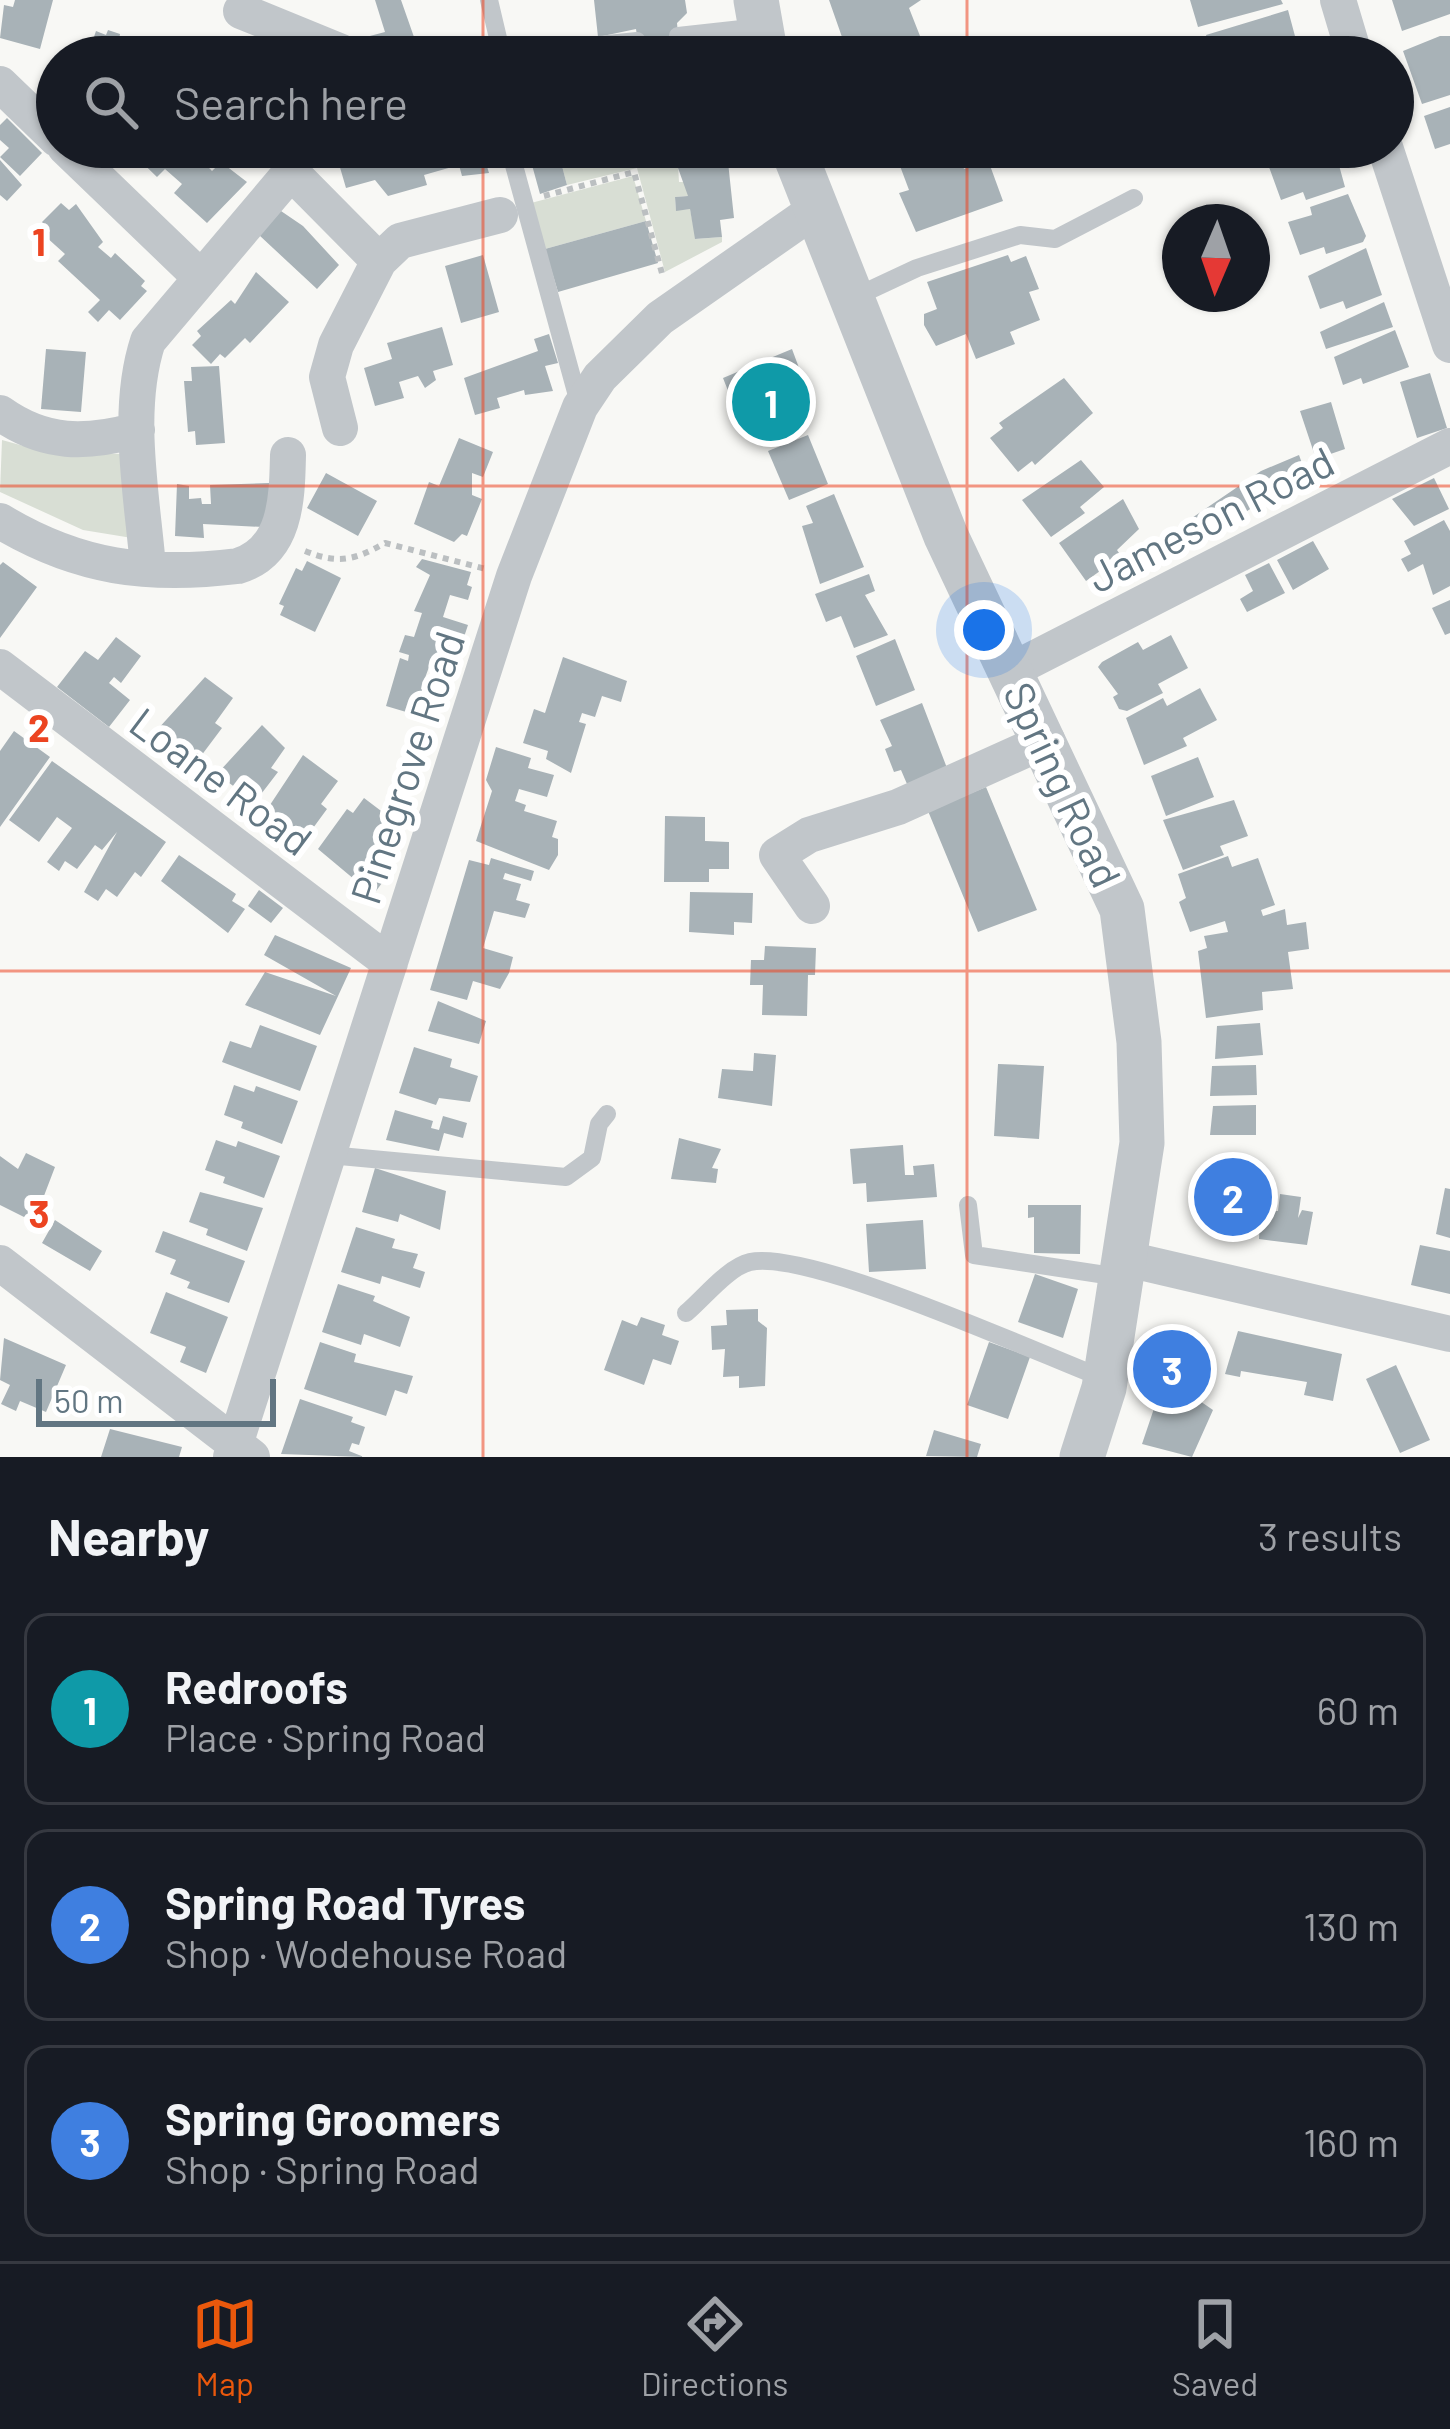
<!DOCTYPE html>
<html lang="en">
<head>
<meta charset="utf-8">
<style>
	:root { --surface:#171b24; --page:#20242c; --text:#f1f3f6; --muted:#9ea1a6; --line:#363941; --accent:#ea580c }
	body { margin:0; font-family:Barlow,sans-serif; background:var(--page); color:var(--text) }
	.compass { position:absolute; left:1162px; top:204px; width:108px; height:108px; border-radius:50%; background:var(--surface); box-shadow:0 3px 9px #0004; rotate:182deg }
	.scale { position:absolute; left:36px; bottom:30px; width:240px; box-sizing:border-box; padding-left:12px; border:6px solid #627682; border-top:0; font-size:33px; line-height:42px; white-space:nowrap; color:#627682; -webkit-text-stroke:9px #fff; paint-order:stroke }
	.you { position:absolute; left:984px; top:630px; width:42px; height:42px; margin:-30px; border:9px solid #fff; border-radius:50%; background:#1a73e8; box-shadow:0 0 0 18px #1a73e833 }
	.badge { display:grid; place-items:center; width:78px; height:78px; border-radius:50%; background:var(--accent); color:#fff; font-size:39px; font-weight:700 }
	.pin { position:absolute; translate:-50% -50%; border:6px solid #fff; box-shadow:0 3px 12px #0006 }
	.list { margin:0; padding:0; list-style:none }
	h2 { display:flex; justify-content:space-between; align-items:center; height:156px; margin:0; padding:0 48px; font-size:51px }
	h2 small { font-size:39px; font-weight:400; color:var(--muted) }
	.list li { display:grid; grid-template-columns:78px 1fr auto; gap:36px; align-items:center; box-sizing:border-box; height:192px; margin:0 24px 24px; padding:0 24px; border:3px solid var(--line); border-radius:24px }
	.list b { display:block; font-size:45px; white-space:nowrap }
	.list p { margin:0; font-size:39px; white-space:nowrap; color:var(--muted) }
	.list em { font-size:39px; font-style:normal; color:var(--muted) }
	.icon { flex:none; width:66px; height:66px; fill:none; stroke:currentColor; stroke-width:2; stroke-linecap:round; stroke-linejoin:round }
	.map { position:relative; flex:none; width:1450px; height:1457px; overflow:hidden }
	.search { position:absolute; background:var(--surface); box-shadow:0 3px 9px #0004; left:36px; right:36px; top:36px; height:132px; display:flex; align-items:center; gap:30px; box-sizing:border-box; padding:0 42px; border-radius:66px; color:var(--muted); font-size:45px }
	.sheet { height:804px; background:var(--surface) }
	nav { display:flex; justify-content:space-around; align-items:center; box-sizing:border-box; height:168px; border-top:3px solid var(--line); background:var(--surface); font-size:33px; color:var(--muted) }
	nav a { display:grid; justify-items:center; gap:6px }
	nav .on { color:var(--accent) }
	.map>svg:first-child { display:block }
</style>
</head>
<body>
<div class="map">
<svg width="1450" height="1457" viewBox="0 0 1450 1457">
	<rect width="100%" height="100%" fill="#f8f8f5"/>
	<path fill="#d8ded4" d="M557,147H668L670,165H678L679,182H687L688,196L675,197L676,210L690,209L696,239L722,237V242L665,272L637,168L567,185Z
		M633,176L646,221L545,249L531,203Z
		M2,440L42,451L122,454L132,538L83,530L0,492Z"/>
	<path fill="#a8b2b7" d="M15,0H53L40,49L0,38L4,5L13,7Z
		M375,0H401L421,57H371L366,37L385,32Z
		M594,0H685L687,13L677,23L679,45L639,50L636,29L598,37Z
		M829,0H921L909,8L920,36L849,57Z
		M1190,0H1281L1283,4L1198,27Z
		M1392,0H1450V14L1402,31Z
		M1288,10L1299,51L1234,57L1232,50L1213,55L1206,35Z
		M108,30L120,34L119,40L157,50L155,57H87L96,31L106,35Z
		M1440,36H1450V95L1422,104L1403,51Z
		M1450,107V144L1435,149L1424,116Z
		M7,118L42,153L20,176L0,157L9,148L0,140V125Z
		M126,147H189L212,171L221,162L247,182L207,223L174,193L182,184L165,169L157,177Z
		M334,147H366L368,154L392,147H495L497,156L485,160L489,173L462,176L459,165L424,175L427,185L388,196L375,180L346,188Z
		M527,147H557L567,185L540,194Z
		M668,147H711L713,161L670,165Z
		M956,147L964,169L988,160L1003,201L916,232L899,193L909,190L900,166Z
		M1301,147H1334L1345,187L1306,200L1303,192L1281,200L1269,167L1293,158L1290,151Z
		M0,160L22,185L7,201L0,195Z
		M728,162L734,218L720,220L722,237L695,239L690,209L676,211L675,197L688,196L678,168Z
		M1348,194L1366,236L1363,242L1326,254L1324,247L1300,255L1288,222L1312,215L1310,207Z
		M61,203L69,210L76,204L103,242L98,247L111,258L115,253L145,281L141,286L147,291L120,320L109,310L98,322L88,312L100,300L58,261L65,254L45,236L50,231L42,222Z
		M281,211L303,226L339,265L317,289L259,235Z
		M646,221L658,263L558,292L545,249Z
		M1366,248L1382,295L1346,309L1343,301L1320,309L1308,276Z
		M483,255L499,312L461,323L445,266Z
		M1008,255L1011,262L1026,256L1039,289L1029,292L1040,320L1010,332L1015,344L976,359L966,334L936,346L924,325V314L937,309L927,282Z
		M256,272L289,302L250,343L245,338L225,358L220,354L211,364L192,345L201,336L197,331L231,300L235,304Z
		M1384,302L1393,327L1326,349L1320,332Z
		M442,327L453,365L433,371L436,380L425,388L418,376L399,382L404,398L375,406L364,368L392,359L387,343Z
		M1395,330L1409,367L1363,384L1361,378L1343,385L1334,357Z
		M549,334L558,363L545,366L553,391L525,395L524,390L497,398L500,408L475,415L464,378L538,351L534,339Z
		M46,349L86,352L81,412L41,409Z
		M792,349L815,411L752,437L745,419L740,421L723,378Z
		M219,366L225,443L196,445L195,431L188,432L184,381H192L191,367Z
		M1430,373L1447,428L1417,438L1400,382Z
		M1064,378L1093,413L1035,465L1032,461L1018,472L990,438L1003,428L999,423Z
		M1331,402L1345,449L1316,459L1300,411Z
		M808,435L828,484L789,500L768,451Z
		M459,438L493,452L483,477L472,473V495L482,499L467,536L462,534L454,542L414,524L429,482L439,486Z
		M1299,455L1308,480L1274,493L1201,542L1186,522L1261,471Z
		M1081,460L1104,487L1080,507L1085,513L1051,537L1022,500Z
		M326,473L377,501L358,536L307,508Z
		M1434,478L1449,509L1414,526L1392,499Z
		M269,483L270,521L263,527L203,524L204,538L175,536L177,484L189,486V499L201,498L202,504H211L210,485Z
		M834,494L864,567L820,584L802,526L813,523L806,506Z
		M1123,499L1139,529L1117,550L1121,556L1086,581L1059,543Z
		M1444,520L1450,531V586L1433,595L1423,564L1408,572L1401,559L1411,554L1404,541Z
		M1313,541L1329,569L1293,590L1277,560Z
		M422,559L471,572L467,585L472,587L468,600L450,595L443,617L468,625L464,637L457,635L445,672L429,667L421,689L435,694L423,717L386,706L400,658L408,661L409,655L399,652L405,635L414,637L422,613L414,611L430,575L416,567Z
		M307,561L341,578L315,632L280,615L284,606L279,604L296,568L302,571Z
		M3,562L37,587L0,638V565Z
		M1269,563L1285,593L1247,612L1240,599L1253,591L1245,575Z
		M869,574L875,591L865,595L888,635L854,648L841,616L826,622L815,594Z
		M1450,600V633L1445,635L1432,608Z
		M1171,635L1188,668L1158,684L1163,693L1127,711L1119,709L1113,697L1118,694L1098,667L1102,662L1138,642L1143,650Z
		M116,637L141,656L121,683L114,677L109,683L130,700L109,727L57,687L85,651L98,660Z
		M895,639L915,690L876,706L856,656Z
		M563,657L627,681L621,702L602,696L595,717L582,713L579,722L586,724L571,773L546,759L548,751L523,743L534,709L545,713Z
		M205,677L233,698L215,723L222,728L198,760L157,730Z
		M1200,688L1217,720L1183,738L1187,746L1144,765L1126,718L1163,698L1167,706Z
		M922,703L947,768L907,784L901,770L894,772L885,749L892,746L880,720Z
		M262,725L285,748L271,768L278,772L255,802L217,774Z
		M14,731L50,757L0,827V751Z
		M496,747L531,758L528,768L554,775L547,797L519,789L515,801L526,805L524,811L557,821L552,837L558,839V855L549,870L476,841L492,791L486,780Z
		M303,755L338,781L321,804L327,809L305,839L266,811Z
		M1198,757L1214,797L1166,816L1151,776Z
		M52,761L166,842L141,877L135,872L117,897L106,889L98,901L84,892L117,832L102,850L95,845L77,869L65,861L59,871L47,862L72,828L57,817L39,842L9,820Z
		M986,787L1037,910L978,932L928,811Z
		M364,798L397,823L371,863L388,875L373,895L318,849L347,809L353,813Z
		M1234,800L1248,836L1220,846L1224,855L1183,870L1163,820Z
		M665,816L705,817V841L729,842V869H709V882H664Z
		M179,855L236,894L232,901L245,909L228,933L161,881Z
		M1228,856L1232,867L1258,858L1275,905L1261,910L1263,916L1285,909L1287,925L1306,922L1309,949L1288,952L1293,989L1262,992L1263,1010L1206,1018L1198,951L1207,948L1204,936L1228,932L1225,921L1190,932L1179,902L1186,898L1178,874Z
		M491,858L534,871L531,881L505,873L503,879L521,884L516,900L530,904L525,918L494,911L483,948L513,957L509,973L500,989L473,981L467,1000L430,990L469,860L489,865Z
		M259,890L283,908L271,923L248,906Z
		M690,892L753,893L752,923L734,922V935L689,932Z
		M275,935L351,968L320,1035L245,1005L265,972L336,996L264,955Z
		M765,946L816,948L815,975H808L807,1016L762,1015L763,985H750L751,960H764Z
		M438,1001L486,1021L479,1044L428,1031Z
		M1260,1023L1263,1055L1215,1059L1217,1026Z
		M260,1025L317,1046L300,1091L222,1062L230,1041L251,1048Z
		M414,1047L452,1059L450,1067L478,1076L470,1102L439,1098L436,1105L399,1093Z
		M754,1053L776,1055L772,1106L718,1098L722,1069L753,1071Z
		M998,1064L1044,1066L1039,1139L994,1136Z
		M1256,1065L1257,1095L1210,1096L1212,1066Z
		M234,1085L254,1092L256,1086L298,1101L282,1144L241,1128L243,1122L224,1115Z
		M1256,1105V1135H1210L1213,1106Z
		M395,1110L433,1121L431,1128L439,1130L443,1116L467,1123L463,1138L444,1133L439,1151L386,1140Z
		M679,1138L721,1149L712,1168L718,1169L716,1183L671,1179Z
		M216,1140L236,1147L238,1141L280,1156L264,1198L223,1183L225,1177L205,1170Z
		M903,1145L905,1175H914L913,1166L934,1164L937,1197L867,1202L866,1183L853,1184L850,1149Z
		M26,1153L55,1167L34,1222L0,1205V1156L18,1169Z
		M375,1168L446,1191L440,1230L400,1214L398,1222L362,1212Z
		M1211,1171L1257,1174L1254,1223L1208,1220Z
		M1445,1188L1450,1189V1238L1436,1234Z
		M200,1192L263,1208L247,1251L206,1235L208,1229L189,1222Z
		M1280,1194L1301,1197L1298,1218L1302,1210L1313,1212L1307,1245L1259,1239L1260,1211H1278Z
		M1028,1205H1081L1080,1254L1034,1253V1217L1028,1218Z
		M55,1220L102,1251L90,1271L42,1243Z
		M923,1220L926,1269L869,1272L866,1224Z
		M356,1227L395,1239L392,1248L418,1254L413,1268L425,1272L420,1288L382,1276L380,1284L341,1272Z
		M163,1231L245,1261L229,1303L187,1288L190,1282L170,1274L176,1260L155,1252Z
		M1420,1245L1450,1251V1294L1411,1285Z
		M1035,1274L1078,1289L1063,1338L1018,1322Z
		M338,1284L375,1296L373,1301L410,1317L400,1347L364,1334L361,1345L322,1332Z
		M166,1292L228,1317L206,1373L180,1362L186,1347L150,1333Z
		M758,1309V1321L767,1328L765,1386L739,1388V1376L723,1377L725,1349L712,1350L711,1326L727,1325L726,1310Z
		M641,1317L665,1325L662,1335L679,1341L671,1365L653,1359L644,1385L604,1370L622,1320L637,1326Z
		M1238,1331L1342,1354L1333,1401L1304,1395L1307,1382L1241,1371L1240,1377L1225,1374Z
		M4,1338L66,1365L46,1412L20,1401L16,1411L1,1404L10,1385L0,1380Z
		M320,1342L356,1354L354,1362L413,1376L407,1394L395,1390L386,1416L304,1389Z
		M989,1342L1030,1357L1008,1419L967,1405Z
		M1169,1364L1205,1375L1197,1399L1213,1410L1192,1457L1142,1444Z
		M1396,1365L1430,1440L1400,1453L1366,1379Z
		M300,1399L353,1417L351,1422L365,1427L359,1445L352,1443L349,1451L364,1457L281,1454Z
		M110,1429L182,1447L179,1457H101Z
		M934,1430L981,1444L977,1457L926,1456Z"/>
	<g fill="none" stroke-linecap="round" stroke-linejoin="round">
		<path stroke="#bbbfc1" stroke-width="6" stroke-dasharray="6 6" stroke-linecap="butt" d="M544,196L634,172L663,277
			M305,551C338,564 353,561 385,543L486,569"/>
		<path stroke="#c1c6ca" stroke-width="18" d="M489,0L502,55L637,41
			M678,36L760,27
			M509,147L579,403
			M855,297L917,268L1020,235L1055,239L1134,198
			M329,1155L566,1177L592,1158L599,1124L607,1114
			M968,1205L974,1255L1119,1277
			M686,1313C703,1299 728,1267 750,1262C810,1249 1037,1353 1105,1379"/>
		<path stroke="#c1c6ca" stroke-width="36" d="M1338,0L1355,57
			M241,11L341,52L339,57
			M0,84L57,139
			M65,147L198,275
			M1385,147L1450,345
			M291,172L379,261
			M0,413C45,445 86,444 137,430
			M340,428L327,377L336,345L379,261L400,241L500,215
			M0,521C78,568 148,577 238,566C287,551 287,497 288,455
			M148,567C142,495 125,411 148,341L291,172L302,147
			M0,667L390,963
			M1012,670L1450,446
			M812,906L777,855L809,835L898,807L1047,740
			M1127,1259L1450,1334
			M0,1263L252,1457
			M231,1457L514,576L580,407L600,377L660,318L819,207"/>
		<path stroke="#c1c6ca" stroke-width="45" d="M756,0L766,57
			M792,147L946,536L1122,909L1139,1042L1142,1143L1104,1388L1082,1457"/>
	</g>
	<path fill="none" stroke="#ec4421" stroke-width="3" stroke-opacity="0.55" d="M483,0V57M967,0V57M483,147V1457M967,147V1457M0,486H1450M0,971H1450"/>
	<g text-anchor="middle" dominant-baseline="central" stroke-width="12" stroke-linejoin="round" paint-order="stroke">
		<g font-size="42" fill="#627682" stroke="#fff">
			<text transform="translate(1210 518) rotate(-27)">Jameson Road</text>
			<text transform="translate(406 767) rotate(-72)">Pinegrove Road</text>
			<text transform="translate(222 780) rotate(37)">Loane Road</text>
			<text transform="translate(1064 784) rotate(65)">Spring Road</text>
		</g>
	</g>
	<g font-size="39" text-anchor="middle" font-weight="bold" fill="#ec4421" stroke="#fff" stroke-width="12" stroke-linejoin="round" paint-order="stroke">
		<text x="39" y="256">1</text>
		<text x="39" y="742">2</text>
		<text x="39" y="1228">3</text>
	</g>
</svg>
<svg class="compass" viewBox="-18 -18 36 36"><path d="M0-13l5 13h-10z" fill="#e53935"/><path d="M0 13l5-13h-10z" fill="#9ea1a6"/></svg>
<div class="scale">50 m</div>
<div class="you"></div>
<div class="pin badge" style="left:771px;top:402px;background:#0f9aa8">1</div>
<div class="pin badge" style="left:1233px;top:1197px;background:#3f7fe0">2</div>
<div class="pin badge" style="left:1172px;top:1369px;background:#3f7fe0">3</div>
<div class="search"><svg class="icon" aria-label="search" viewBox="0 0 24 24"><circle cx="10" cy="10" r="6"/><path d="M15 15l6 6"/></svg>Search here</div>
</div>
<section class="sheet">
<h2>Nearby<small>3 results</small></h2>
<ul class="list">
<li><span class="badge" style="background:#0f9aa8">1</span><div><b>Redroofs</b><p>Place · Spring Road</p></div><em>60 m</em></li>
<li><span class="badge" style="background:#3f7fe0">2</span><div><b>Spring Road Tyres</b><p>Shop · Wodehouse Road</p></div><em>130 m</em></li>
<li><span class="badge" style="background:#3f7fe0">3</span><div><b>Spring Groomers</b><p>Shop · Spring Road</p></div><em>160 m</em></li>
</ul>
</section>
<nav>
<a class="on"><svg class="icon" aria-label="map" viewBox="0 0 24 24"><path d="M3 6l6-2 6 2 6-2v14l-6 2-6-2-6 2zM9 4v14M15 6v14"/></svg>Map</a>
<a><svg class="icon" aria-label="directions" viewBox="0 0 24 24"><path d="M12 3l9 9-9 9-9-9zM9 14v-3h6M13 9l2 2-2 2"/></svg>Directions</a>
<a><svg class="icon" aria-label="saved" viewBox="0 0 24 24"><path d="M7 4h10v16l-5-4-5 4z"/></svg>Saved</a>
</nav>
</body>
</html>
